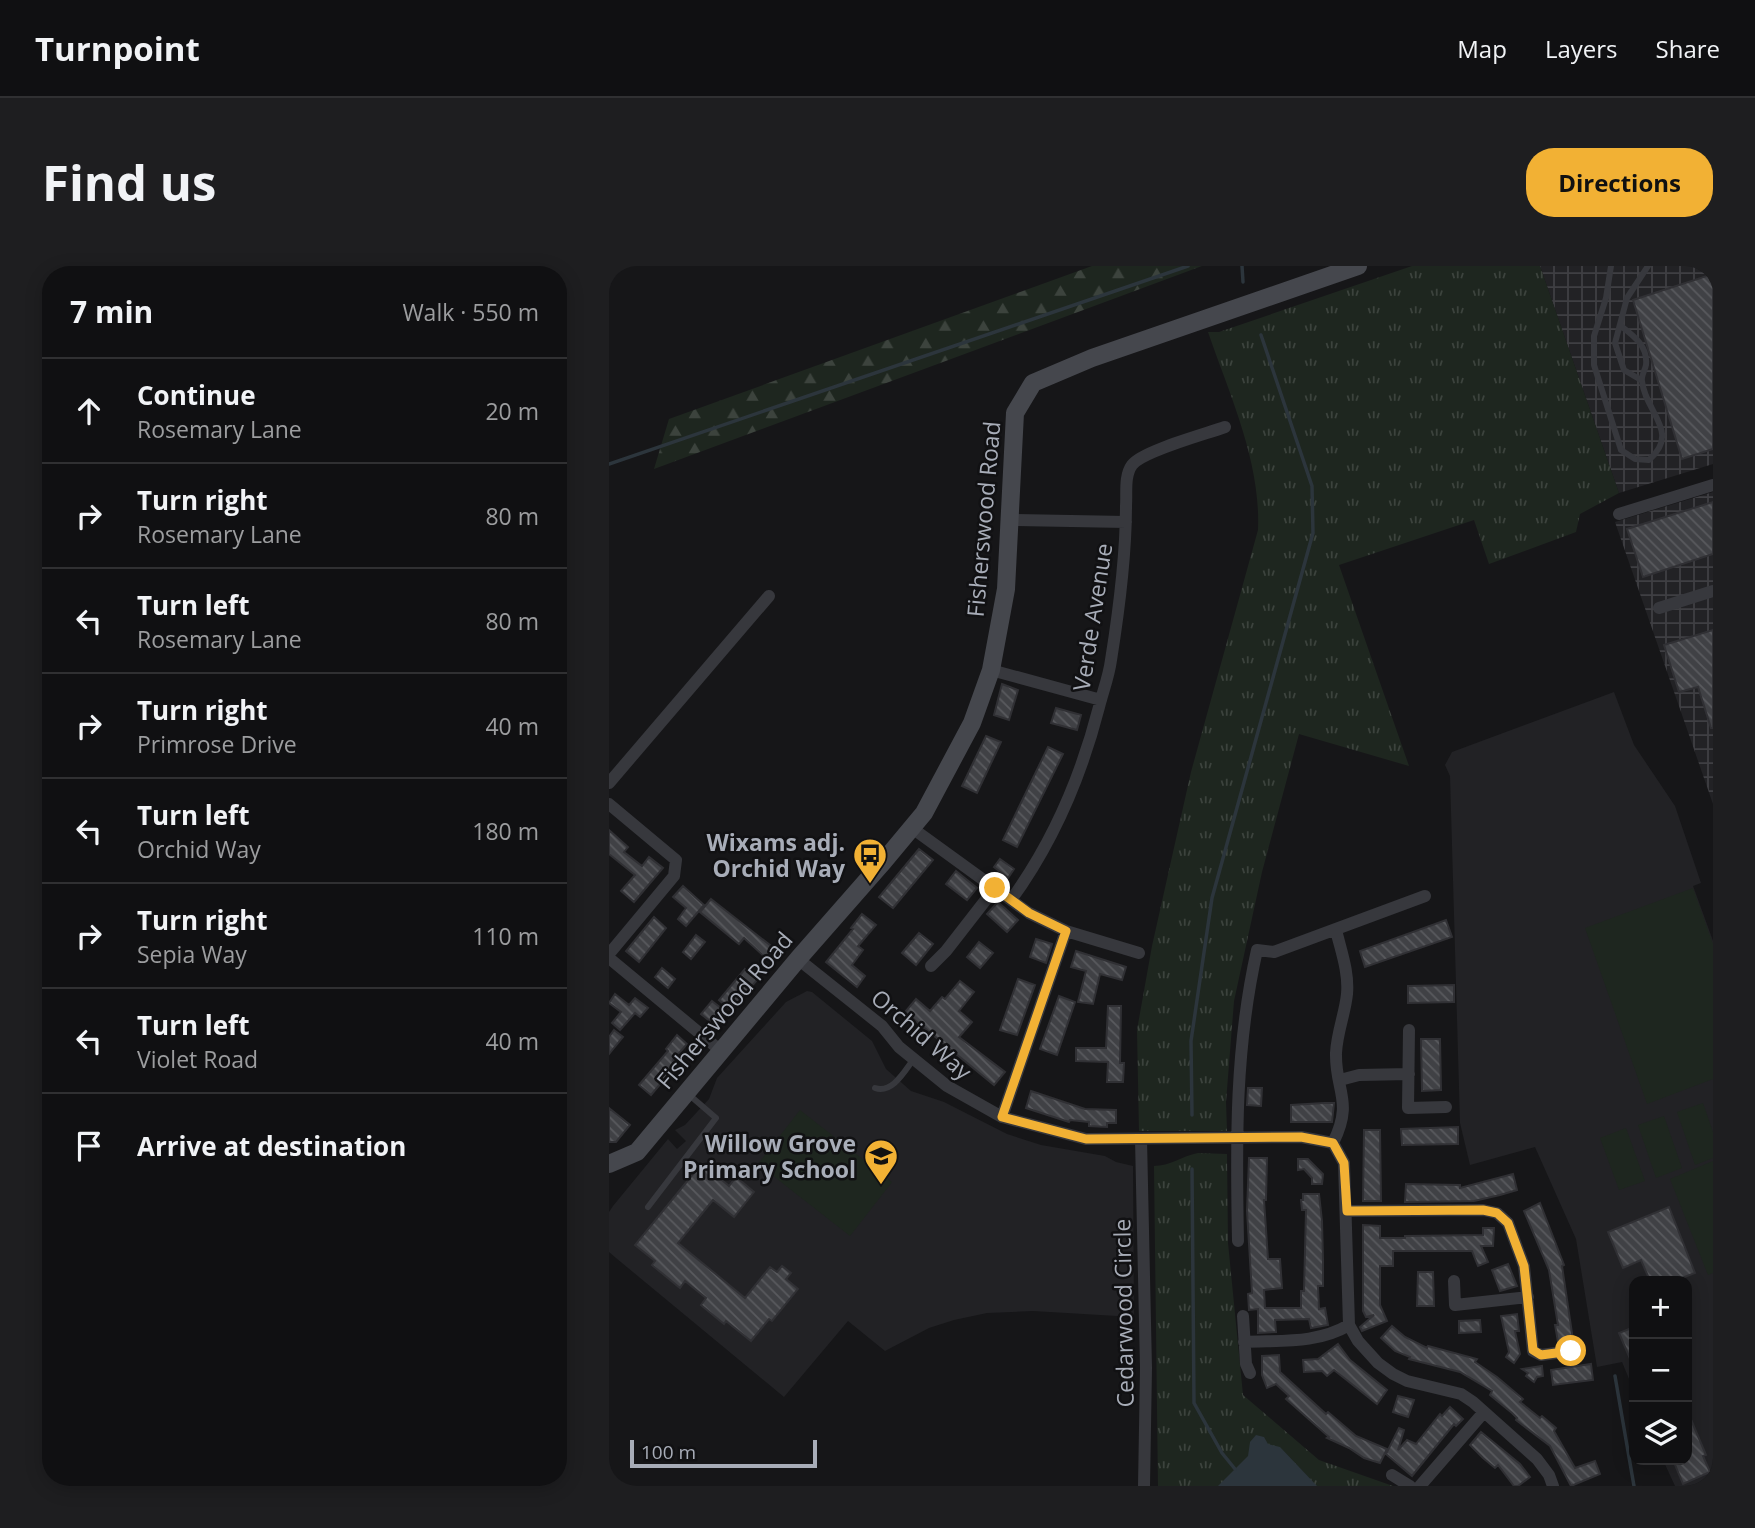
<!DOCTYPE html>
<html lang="en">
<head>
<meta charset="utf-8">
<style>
	:root { --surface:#101012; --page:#1e1e20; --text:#f1f3f6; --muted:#9c9d9f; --line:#303032; --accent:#f2b134 }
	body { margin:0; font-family:"Open Sans",sans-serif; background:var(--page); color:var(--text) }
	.controls { position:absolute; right:21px; bottom:21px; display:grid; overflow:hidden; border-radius:14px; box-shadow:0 4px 18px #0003 }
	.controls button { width:63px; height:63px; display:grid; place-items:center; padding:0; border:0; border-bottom:2px solid var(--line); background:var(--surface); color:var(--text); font:35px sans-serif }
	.scale { position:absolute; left:21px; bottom:18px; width:187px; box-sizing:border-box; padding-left:7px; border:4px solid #a8adb8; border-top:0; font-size:19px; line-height:24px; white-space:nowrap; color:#a8adb8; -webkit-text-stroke:5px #111113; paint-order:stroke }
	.stop { position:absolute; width:21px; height:21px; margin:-16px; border:5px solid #f2b134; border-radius:50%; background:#fff }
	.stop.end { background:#f2b134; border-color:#fff; box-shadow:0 2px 7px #0008 }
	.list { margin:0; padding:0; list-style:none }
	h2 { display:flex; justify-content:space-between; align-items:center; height:91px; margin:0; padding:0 28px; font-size:30px }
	h2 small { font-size:23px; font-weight:400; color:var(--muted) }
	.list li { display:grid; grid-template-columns:46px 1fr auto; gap:21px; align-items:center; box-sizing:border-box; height:105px; padding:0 28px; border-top:2px solid var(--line) }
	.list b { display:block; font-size:26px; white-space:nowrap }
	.list p { margin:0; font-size:23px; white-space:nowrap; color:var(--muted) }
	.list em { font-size:23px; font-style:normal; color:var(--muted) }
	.icon { flex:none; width:38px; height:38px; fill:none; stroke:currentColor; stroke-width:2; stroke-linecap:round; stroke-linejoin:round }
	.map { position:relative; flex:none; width:1104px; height:1220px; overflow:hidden; border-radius:28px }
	header { display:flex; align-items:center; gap:42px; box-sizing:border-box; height:98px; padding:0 35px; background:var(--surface); border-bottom:2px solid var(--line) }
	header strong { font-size:33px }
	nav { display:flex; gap:38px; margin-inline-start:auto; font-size:24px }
	.intro { display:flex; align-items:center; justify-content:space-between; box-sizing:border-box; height:168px; padding:0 42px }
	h1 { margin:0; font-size:49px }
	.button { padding:18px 32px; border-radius:28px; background:var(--accent); color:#111; font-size:24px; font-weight:700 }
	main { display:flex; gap:42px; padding:0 42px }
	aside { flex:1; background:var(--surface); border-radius:28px; box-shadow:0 4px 18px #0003 }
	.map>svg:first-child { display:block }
</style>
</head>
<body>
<header>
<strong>Turnpoint</strong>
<nav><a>Map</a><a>Layers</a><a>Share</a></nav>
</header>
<div class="intro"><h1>Find us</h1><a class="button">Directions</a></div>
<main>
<aside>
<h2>7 min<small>Walk · 550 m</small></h2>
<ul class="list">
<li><svg class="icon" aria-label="ahead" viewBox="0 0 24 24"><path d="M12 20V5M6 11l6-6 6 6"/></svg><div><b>Continue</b><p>Rosemary Lane</p></div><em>20 m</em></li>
<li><svg class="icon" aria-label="right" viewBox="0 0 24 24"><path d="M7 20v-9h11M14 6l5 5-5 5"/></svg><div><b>Turn right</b><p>Rosemary Lane</p></div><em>80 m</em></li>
<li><svg class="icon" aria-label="left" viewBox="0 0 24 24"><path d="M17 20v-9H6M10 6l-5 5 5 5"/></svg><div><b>Turn left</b><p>Rosemary Lane</p></div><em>80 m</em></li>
<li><svg class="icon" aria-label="right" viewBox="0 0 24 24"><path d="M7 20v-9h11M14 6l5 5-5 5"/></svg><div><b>Turn right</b><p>Primrose Drive</p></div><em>40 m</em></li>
<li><svg class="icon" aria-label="left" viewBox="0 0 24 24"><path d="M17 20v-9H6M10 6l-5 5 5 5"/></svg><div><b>Turn left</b><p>Orchid Way</p></div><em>180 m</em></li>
<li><svg class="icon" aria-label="right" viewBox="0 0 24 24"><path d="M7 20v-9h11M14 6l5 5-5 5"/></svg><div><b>Turn right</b><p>Sepia Way</p></div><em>110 m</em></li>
<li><svg class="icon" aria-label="left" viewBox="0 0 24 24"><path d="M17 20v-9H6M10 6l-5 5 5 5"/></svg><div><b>Turn left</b><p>Violet Road</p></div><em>40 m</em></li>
<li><svg class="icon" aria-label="arrive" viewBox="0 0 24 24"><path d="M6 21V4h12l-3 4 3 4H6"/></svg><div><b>Arrive at destination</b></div></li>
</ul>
</aside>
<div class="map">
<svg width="1104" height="1220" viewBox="0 0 1104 1220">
	<defs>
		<pattern id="industrial-grid" width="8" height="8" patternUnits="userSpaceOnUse" patternTransform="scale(1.75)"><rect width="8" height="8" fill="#222225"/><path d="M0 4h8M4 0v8" fill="none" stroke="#3f3f43"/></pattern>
		<pattern id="forest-firs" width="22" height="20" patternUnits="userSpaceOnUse" patternTransform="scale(1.75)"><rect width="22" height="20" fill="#1e261f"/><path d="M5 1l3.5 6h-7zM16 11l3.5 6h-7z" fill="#3c433d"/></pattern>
		<pattern id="park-tufts" width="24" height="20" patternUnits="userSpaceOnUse" patternTransform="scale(1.75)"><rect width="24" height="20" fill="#1e261f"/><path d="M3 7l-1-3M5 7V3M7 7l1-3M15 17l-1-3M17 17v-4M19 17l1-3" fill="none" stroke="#3c433d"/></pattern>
		<pattern id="building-back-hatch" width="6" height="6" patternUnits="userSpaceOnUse" patternTransform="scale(1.75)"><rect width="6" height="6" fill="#404145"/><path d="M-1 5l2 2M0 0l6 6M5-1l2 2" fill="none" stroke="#595a5e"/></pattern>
	</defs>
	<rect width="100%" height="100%" fill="#161618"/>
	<path fill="#222225" d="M1005,426L1025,479L1066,540L1092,617L1084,620L1104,675V1220H1066L1054,1194H1078V1015H1025V1125L1013,1096L988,1101L967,973L926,881L861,899L851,857L841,510L836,499L843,486Z
		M198,725L203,726L263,775L277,803L302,825L335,836L398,868L432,879L496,890L507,896L524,900L525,1051L424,1045L378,1047L345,1054L320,1062L276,1085L239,1055L175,1131L7,992L0,986V946L4,940L59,873L68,883L77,875L66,864L76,859L100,833L108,812L177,736Z"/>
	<path fill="url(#industrial-grid)" d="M931,0H1104V198L1010,227Z
		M1104,226V538L1006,256Z"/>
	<path fill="url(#forest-firs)" d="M483,0H593L45,203L60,153Z"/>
	<path fill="url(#park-tufts)" d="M803,0H931L1010,227L971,248L967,266L880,298L865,254L730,299L800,500L690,468L653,606L625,735L617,836L618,865H530L528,764L543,680L582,506L649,264C652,196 621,130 599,66H610Z
		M589,887L618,888L619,977L634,1129L710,1194L784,1220H549L545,900C561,900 573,890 589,887Z"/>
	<path fill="#1e261f" d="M1084,622L1104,678V813L1038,838L976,662Z
		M1094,837L1104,866V892L1086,899L1068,846Z
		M191,844L283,916L241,970L149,898Z
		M1055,850L1073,902L1047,912L1029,859Z
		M1017,862L1036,915L1010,924L991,872Z
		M1104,895V1007L1099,1009L1061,913Z"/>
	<path fill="#2c353c" d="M647,1169L655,1171L659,1178L671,1181L708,1220H609L639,1190L641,1176Z"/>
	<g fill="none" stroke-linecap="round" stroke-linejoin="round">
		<path stroke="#2c353c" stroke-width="3.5" d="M633,0L634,16
			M0,198L579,0
			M583,849L582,775L603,632L704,267L703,220L652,69
			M583,903L585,1137L613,1187L626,1203
			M1006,1110L1025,1220"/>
	</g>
	<path fill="url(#building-back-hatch)" stroke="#303034" stroke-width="2" d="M1104,8V183L1073,193L1024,34Z
		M1104,236V288L1034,311L1018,263Z
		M1104,364V462H1102L1089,421L1070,426L1055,379Z
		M393,418L409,424L400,454L385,449Z
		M447,442L472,449L468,464L442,457Z
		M377,470L392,476L368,527L353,520Z
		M439,481L454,488L408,581L394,574Z
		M0,564L19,581L15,586L33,600L40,591L54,602L25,636L12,625L26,609L0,588Z
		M310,583L324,594L284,642L270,631Z
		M391,593L405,603L399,612L385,601Z
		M347,605L368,622L358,634L337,618Z
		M74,620L95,639L77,660L69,653L77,642L64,631Z
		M102,633L166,683L158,693L135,672L130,678L91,646Z
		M389,636L409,654L398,666L378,648Z
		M253,648L267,659L249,680L254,684L243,699L256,710L248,721L217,696L244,663L242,662Z
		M45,651L57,662L30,696L17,685Z
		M837,654L843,671L756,701L751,685Z
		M310,667L324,678L307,699L293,687Z
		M87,669L96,676L82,693L74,686Z
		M427,673L443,678L437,697L421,691Z
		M370,676L384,687L371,702L358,691Z
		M467,685L517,701L513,714L491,708L484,738L469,736L477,705L462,701Z
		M53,702L66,713L59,722L46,711Z
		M136,703L149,713L122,744L110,734Z
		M409,713L426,719L408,769L391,764Z
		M351,715L365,726L350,745L363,756L350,771L396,806L385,819L296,746L307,733L321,745L333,731L336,733Z
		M845,719V736L799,737V720Z
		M6,728L20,739L26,732L39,742L31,751L26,747L11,764L3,757L12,746L0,737Z
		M450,730L466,736L448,789L431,783Z
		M103,735L113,743L102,756L92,748Z
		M499,740H512L511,797H515L514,816H498L499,796L467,795V782H497Z
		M5,764L14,771L0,788V771Z
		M68,769L78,778L64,794L68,798L42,829L30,819L59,785L57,783Z
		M812,773H831L832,824L813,825Z
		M639,822H653L652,840L638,839Z
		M422,825L476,843L507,844V857H498V861L480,860V856L461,854L460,856L417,842Z
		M715,837H725L723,856H682V839Z
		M0,842L21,859L7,876H0Z
		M849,861V878L793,879L792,863Z
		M755,864H771L772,935H754Z
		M640,892H658L657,934H655L659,993H671L673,1022L655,1024L656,1042H692V1025H695L697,944H693L692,934H694V928H710L713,955L714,993V1020H709L710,1043L716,1042L719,1059L702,1062L700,1053L666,1054L667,1066L649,1067V1043L640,1044L639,1028L643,1027L638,945Z
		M689,893H699L714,908L713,918H703V912L695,903L689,904Z
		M93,897L120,920L127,911L145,926L125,951L104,934L69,977L136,1032L161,1001L168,1006L173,1000L182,1007L177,1013L189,1023L163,1055L160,1053L142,1075L117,1055L115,1058L92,1039L97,1032L76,1015L71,1022L43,999L46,995L26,979Z
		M904,908L908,924L891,929L865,935L796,936L797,918L851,919V922Z
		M931,937L955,999L953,1000L964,1074L949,1076L946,1059H949L940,1004L915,945Z
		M1060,941L1086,1007L1065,1015H1041L1032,994L1014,1002L999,966Z
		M754,959L771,960V972H796V970L874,969V962H885L884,980H872L879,996L869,1000L863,985H784V1000H771V1039L778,1055L753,1065L751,1061L765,1049L757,1051L754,1045Z
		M899,998L908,1020L891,1025L883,1004Z
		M809,1006H824L825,1040H808Z
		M908,1048L910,1065H906L911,1088L905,1097L897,1091L900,1086L892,1050Z
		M871,1054L872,1066L850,1067V1055Z
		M783,1060L796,1071L818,1082L819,1080L868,1093L866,1096L888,1111L914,1133L911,1136L931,1152L933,1150L947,1162L945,1165L966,1202L986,1195L991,1208L962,1220L941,1180L907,1154L908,1152L903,1147L881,1129L883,1125L851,1106L800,1093L801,1091L786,1085L772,1072Z
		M1025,1061V1102L1010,1067Z
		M729,1078L741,1094L778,1124L768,1138L725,1104L718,1110L713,1105L695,1106L694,1094L709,1093Z
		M670,1089L671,1106L717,1148L719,1146L747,1170L778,1183L771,1197L755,1192L740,1182L718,1172L720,1171L677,1133L680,1130L667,1118L658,1122L653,1109V1090Z
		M982,1098L984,1114L944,1119L942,1104Z
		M933,1100L934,1110L928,1111L925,1116L917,1110L919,1107L913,1103Z
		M789,1130L805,1134L799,1151L784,1146Z
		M841,1141L854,1153L847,1160L845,1158L803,1210L777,1188L790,1162L795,1164L789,1184L798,1174L807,1178L831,1148L833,1150Z
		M1078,1144L1097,1189L1094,1190L1101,1206L1074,1218L1064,1194H1078Z
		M872,1166L911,1198L921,1211L909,1220H905L889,1199L886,1202L874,1192L861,1179Z"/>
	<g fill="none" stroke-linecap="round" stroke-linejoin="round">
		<path stroke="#37383d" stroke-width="6" d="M1002,0L997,32L985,70V99L1012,184L1026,193L1040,194C1072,166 1036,146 1033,115C1032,110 1036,104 1037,99C1039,80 1025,70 1012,60
			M1032,114L1015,104L1006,77L1018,32L1039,0
			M266,822C283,828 295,806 304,794
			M39,941L107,852L78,827"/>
		<path stroke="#37383d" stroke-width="12" d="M1010,248L1104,219
			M400,254L517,256
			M1050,342L1104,325
			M382,404L492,434
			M0,517L160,330
			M0,538L67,594L65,610L0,688
			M303,562L420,647L457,665L530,687
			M402,634C445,575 472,511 490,441C494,425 500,410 502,394C510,344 517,292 517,240C518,227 515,210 523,199C533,185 597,168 616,161
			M727,664C732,685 740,706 738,728C736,748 728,766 727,787C726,825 745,835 724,877L735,897L740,1059L749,1075L769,1097L784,1108L798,1115L852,1128L864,1136L928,1193L940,1209L944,1220
			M0,692L112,785
			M189,693L273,760L290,781L338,820L393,851L477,873L692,871L724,877
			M322,700L337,685L386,622
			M800,764L799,842L837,841
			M731,814L750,809L800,808
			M393,851L457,665
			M532,873L537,1102L535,1220
			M738,945L874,944L888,947L899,957L915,1000L924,1085L932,1089L962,1085
			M629,975C627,876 626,782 648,684L665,686L816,630
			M845,1015L846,1039L919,1031
			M634,1050L637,1098L641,1107
			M635,1076C671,1074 708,1078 740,1059
			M783,1209L801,1220
			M811,1220L875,1146"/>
		<path stroke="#45474d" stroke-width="18" d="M0,898L28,886L189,693L275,595L315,547L363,457L382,404L397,323L406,147L424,117L483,92L749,0"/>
	</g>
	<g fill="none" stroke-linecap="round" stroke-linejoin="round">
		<path stroke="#f2b134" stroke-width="9" d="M386,622L420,647L457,665L393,851L477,873L692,871L724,877L735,897L738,945L874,944L888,947L899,957L915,1000L924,1084L932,1089L962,1085"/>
	</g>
	<defs>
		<g id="bus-pin" transform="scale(1.75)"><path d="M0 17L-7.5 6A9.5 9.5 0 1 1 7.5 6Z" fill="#f2b134" stroke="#111113"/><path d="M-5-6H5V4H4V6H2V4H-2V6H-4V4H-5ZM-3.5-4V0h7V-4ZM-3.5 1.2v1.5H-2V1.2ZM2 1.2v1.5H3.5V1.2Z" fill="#111"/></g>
		<g id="school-pin" transform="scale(1.75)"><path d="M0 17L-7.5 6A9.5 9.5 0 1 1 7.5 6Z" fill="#f2b134" stroke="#111113"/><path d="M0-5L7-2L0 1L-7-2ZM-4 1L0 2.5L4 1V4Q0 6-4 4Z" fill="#111"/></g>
	</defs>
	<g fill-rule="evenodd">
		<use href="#bus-pin" x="261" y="589"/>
		<use href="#school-pin" x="272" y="890"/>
	</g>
	<g text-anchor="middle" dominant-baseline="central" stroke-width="5" stroke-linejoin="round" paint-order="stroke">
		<g font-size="23" fill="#a8adb8" stroke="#111113">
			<text transform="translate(374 253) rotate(-85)">Fisherswood Road</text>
			<text transform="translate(483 351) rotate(-81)">Verde Avenue</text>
			<text transform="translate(115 744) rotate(-50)">Fisherswood Road</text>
			<text transform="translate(313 768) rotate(41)">Orchid Way</text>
			<text transform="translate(514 1047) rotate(-91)">Cedarwood Circle</text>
		</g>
		<g font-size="23" font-weight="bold" fill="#a8adb8" stroke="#111113" text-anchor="end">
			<text x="236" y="576">Wixams adj.<tspan x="236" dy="26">Orchid Way</tspan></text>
			<text x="247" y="877">Willow Grove<tspan x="247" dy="26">Primary School</tspan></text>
		</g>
	</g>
</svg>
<div class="controls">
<button>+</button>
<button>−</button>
<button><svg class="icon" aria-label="layers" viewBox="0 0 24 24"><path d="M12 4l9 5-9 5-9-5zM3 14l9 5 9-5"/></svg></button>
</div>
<div class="scale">100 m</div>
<div class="stop" style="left:962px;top:1085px"></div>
<div class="stop end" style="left:386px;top:622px"></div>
</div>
</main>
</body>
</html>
